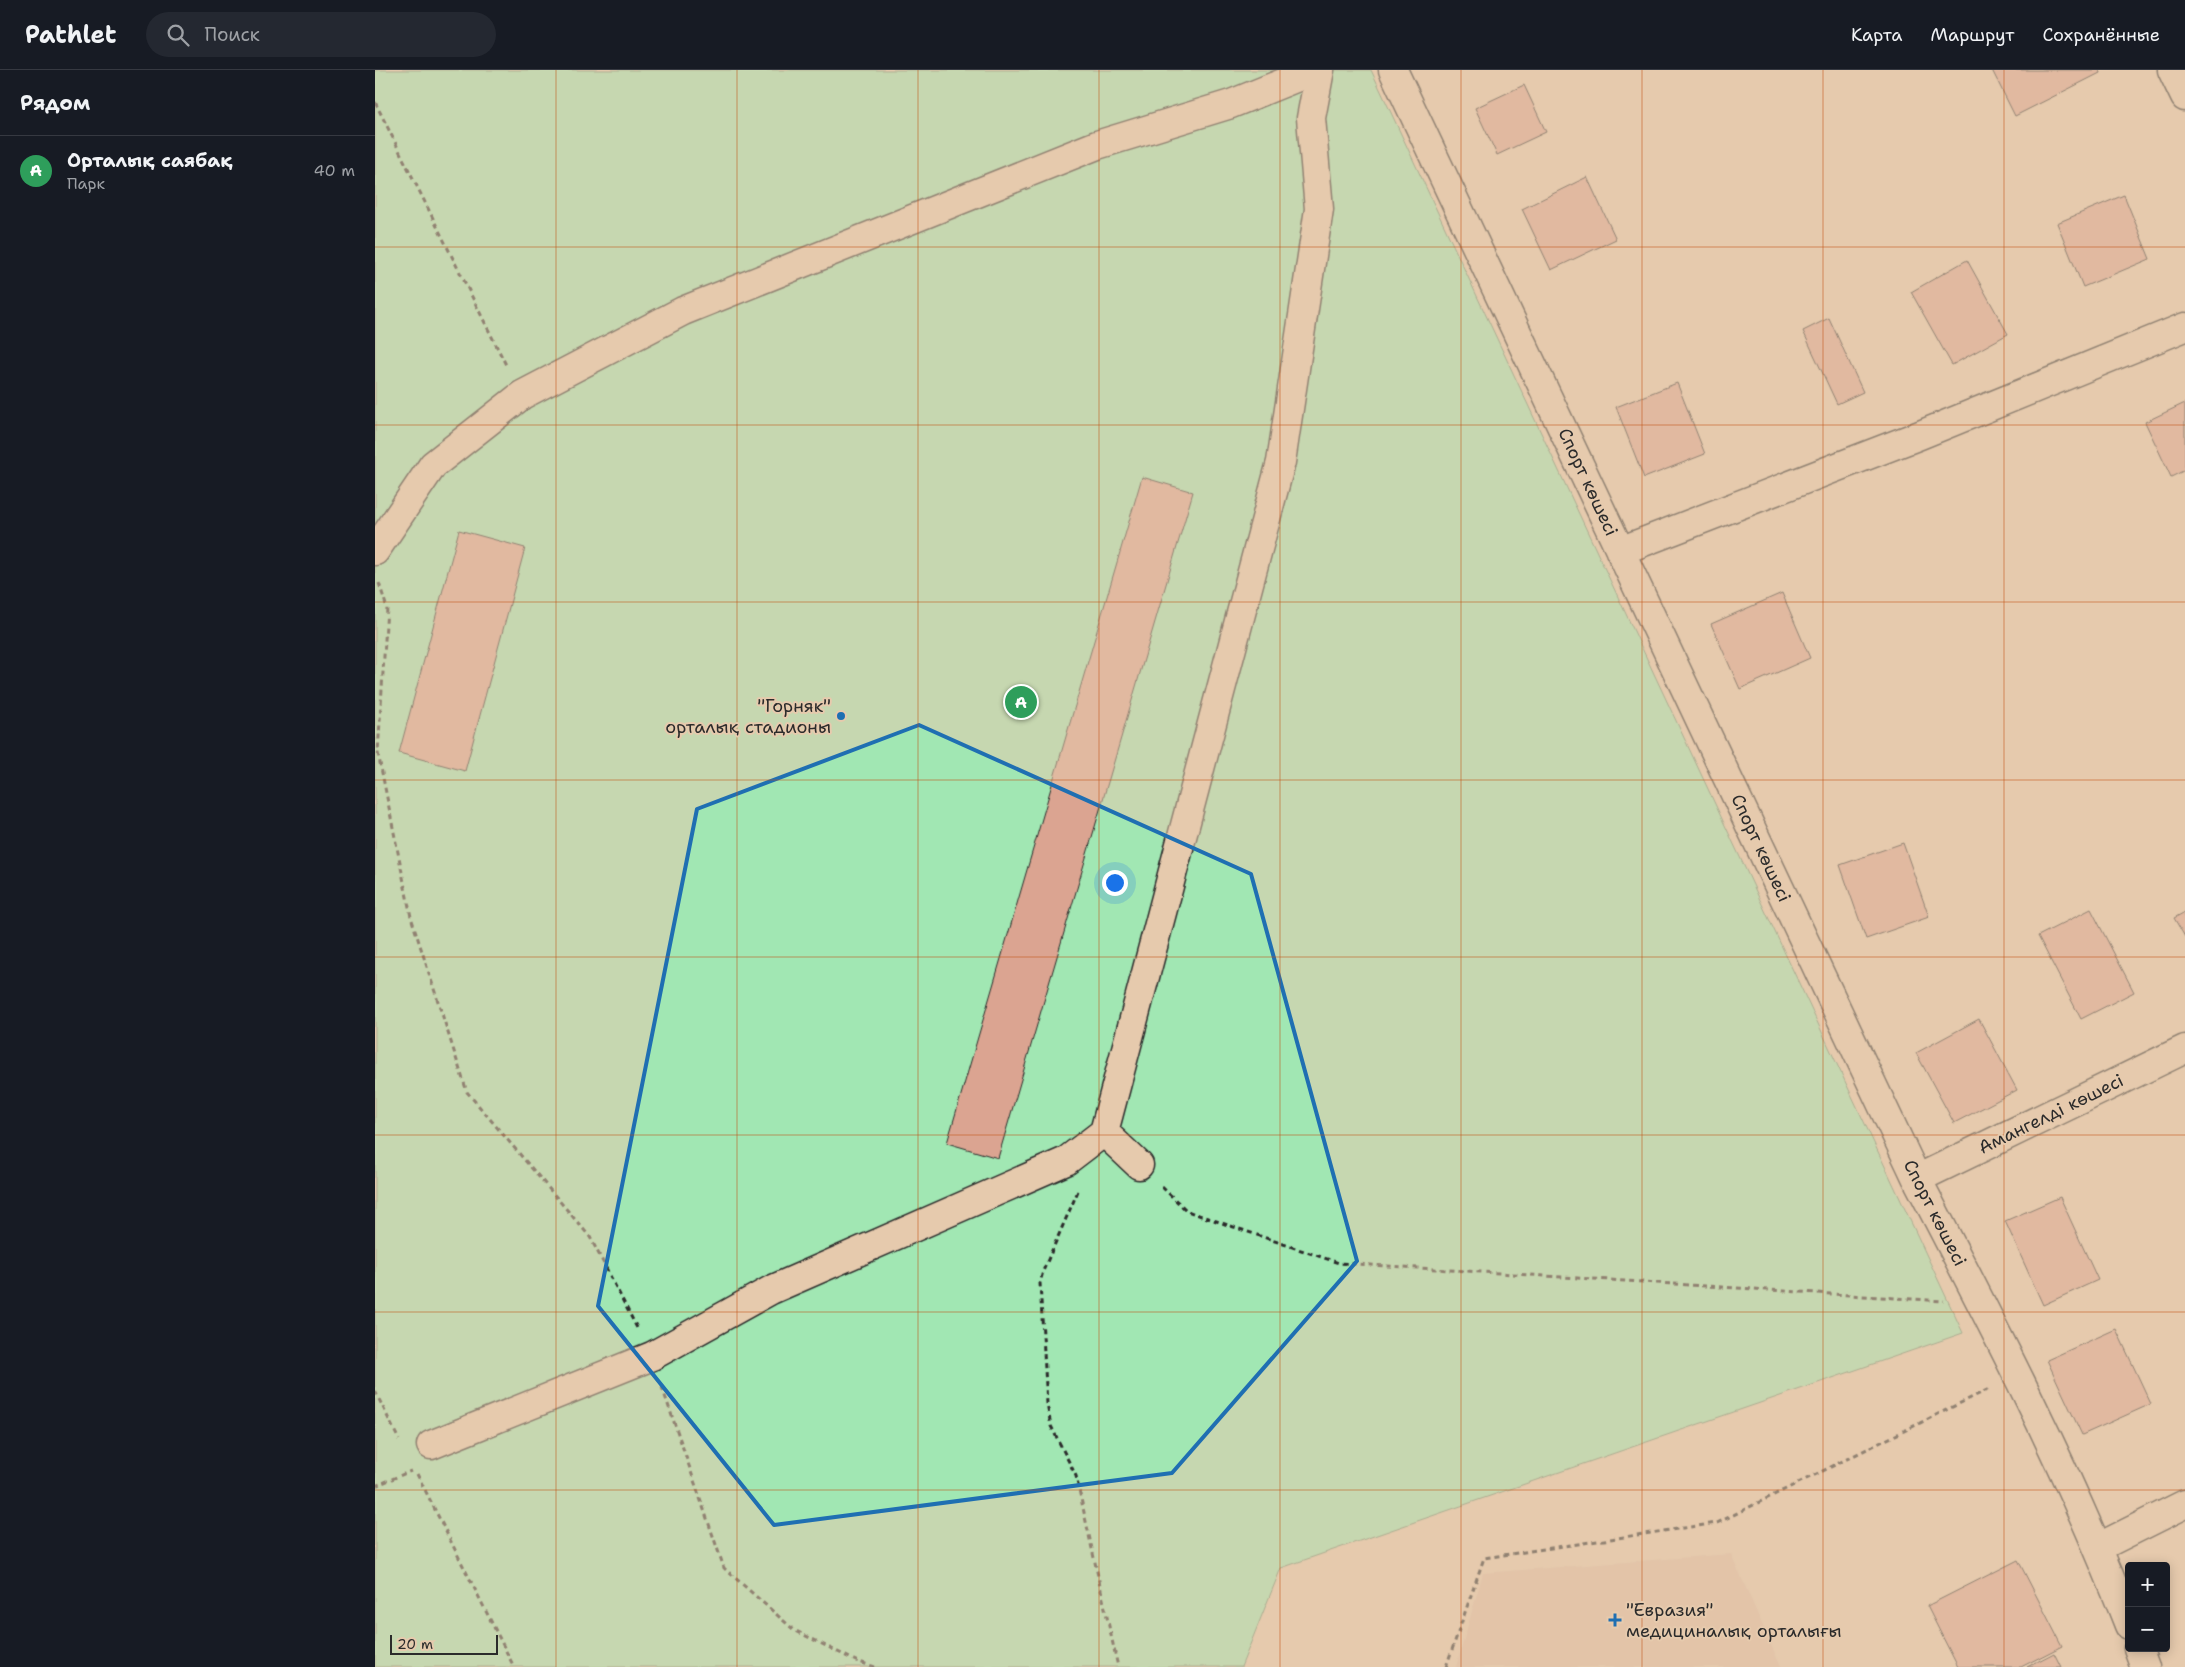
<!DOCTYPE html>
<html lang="ru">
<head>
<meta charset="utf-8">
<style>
	:root { --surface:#171b24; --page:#242831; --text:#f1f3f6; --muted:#9ea1a6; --line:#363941; --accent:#1f6fb2 }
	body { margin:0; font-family:"Shantell Sans",sans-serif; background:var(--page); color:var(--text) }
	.controls { position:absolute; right:15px; bottom:15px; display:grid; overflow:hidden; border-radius:5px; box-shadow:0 2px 12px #0003 }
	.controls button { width:45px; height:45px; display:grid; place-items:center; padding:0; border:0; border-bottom:1px solid var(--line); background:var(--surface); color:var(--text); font:25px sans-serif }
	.scale { position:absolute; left:15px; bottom:12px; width:108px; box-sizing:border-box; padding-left:5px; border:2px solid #2b2b2b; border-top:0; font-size:14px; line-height:18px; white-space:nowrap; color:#2b2b2b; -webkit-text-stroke:4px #e6caad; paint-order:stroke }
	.you { position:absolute; left:739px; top:812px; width:18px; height:18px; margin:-12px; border:4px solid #fff; border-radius:50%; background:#1a73e8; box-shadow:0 0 0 8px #1a73e833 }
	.badge { display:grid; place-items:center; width:32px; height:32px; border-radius:50%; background:var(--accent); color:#fff; font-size:16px; font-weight:700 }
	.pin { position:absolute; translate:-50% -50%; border:2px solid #fff; box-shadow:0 1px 5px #0006 }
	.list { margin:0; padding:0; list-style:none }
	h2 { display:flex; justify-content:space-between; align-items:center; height:65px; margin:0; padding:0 20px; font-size:21px }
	h2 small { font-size:16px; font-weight:400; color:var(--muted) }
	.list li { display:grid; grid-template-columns:32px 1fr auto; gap:15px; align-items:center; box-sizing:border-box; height:70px; padding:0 20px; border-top:1px solid var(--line) }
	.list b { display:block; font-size:19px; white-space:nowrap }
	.list p { margin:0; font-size:16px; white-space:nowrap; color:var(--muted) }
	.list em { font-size:16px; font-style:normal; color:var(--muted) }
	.icon { flex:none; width:28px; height:28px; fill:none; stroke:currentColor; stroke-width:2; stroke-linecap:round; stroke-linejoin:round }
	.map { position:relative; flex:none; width:1810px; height:1597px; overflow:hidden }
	header { display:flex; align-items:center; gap:30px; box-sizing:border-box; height:70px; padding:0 25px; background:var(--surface); border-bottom:1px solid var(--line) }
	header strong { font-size:24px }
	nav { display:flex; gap:28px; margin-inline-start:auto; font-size:18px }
	.search { width:350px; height:45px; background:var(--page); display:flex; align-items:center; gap:12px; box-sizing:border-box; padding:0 18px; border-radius:28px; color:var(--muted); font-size:19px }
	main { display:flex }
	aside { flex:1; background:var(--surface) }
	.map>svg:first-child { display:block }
</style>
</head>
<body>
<header>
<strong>Pathlet</strong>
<div class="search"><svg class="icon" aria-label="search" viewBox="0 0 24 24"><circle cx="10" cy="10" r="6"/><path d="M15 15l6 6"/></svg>Поиск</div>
<nav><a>Карта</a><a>Маршрут</a><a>Сохранённые</a></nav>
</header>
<main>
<aside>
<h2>Рядом<small></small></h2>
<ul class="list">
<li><span class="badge" style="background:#2e9e5b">A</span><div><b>Орталық саябақ</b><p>Парк</p></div><em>40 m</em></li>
</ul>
</aside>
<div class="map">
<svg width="1810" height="1597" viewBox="0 0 1810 1597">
	<rect width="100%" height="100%" fill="#e6caad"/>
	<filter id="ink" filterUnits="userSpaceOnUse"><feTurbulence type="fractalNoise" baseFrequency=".02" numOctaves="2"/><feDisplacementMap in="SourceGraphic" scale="10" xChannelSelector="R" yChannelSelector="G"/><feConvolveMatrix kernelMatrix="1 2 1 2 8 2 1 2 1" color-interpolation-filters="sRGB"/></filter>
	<g filter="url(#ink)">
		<path fill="#dfbca3" d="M1356,1484L1406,1597H1081L1108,1503Z"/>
		<path fill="#a1e7b3" stroke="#66896f" d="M0,0H996L1588,1263L906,1498L866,1597H0Z"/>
		<path fill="#dba491" stroke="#2b2b2b" d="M1617,0H1724L1725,3L1640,46Z
			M1149,15L1171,62L1122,85L1100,38Z
			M1212,107L1241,169L1176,200L1147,139Z
			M1749,125L1775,189L1708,217L1682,153Z
			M1592,190L1633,264L1577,295L1536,222Z
			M1454,248L1488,322L1462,334L1428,261Z
			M1302,313L1330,384L1269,408L1241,337Z
			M1810,333V400L1796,407L1770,352Z
			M767,407L818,422L623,1088L572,1073Z
			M84,460L150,478L90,701L24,683Z
			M1407,523L1435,588L1365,619L1336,554Z
			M1528,773L1554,847L1491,869L1465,795Z
			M1716,839L1759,922L1706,949L1663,866Z
			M1810,842V867L1799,848Z
			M1604,949L1642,1020L1579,1053L1541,983Z
			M1685,1127L1723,1210L1668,1235L1630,1151Z
			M1741,1259L1776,1334L1707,1365L1672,1290Z
			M1643,1490L1687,1576L1646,1597H1583L1552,1536Z
			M1679,1583L1686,1597H1652Z"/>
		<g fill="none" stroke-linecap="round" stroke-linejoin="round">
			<g stroke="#2b2b2b" stroke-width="31">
				<path id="minor" d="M1018,0L1542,1109C1618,1255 1694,1401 1754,1555
					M1797,0L1810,27
					M0,481L58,395L147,325L308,241L722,75L856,34L940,0
					M1245,481L1545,365L1810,257
					M729,1062L764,1095
					M1542,1109L1810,979
					M56,1375L277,1286L396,1220L691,1091L729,1062L906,392L944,139L936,48L945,0
					M1724,1477L1810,1434
					M1763,1578L1770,1597"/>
			</g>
			<path stroke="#2b2b2b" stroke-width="3" stroke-dasharray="5 4" stroke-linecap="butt" d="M0,32L132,297
				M4,513L12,538L3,683L36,847L92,1022L215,1167L262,1258
				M787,1117L812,1141L964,1193L1569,1231
				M703,1121L668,1201L665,1213L672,1334L676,1356L701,1406L743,1597
				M287,1317L349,1498L419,1560L481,1591L500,1597
				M0,1321L24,1370
				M42,1404L139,1597
				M0,1416L36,1401
				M1071,1597L1109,1488L1342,1453L1614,1319"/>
			<use href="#minor" stroke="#e6caad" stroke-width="28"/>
		</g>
	</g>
	<path d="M0 0H1810V1597H0ZM544,655L876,804L982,1191L797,1403L399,1455L223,1236L322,739Z" fill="#e6caad" fill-opacity=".55" fill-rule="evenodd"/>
	<path fill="none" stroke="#1f6fb2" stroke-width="4" stroke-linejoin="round" d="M544,655L876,804L982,1191L797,1403L399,1455L223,1236L322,739Z"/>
	<path fill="none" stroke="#c25012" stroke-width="1" stroke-opacity="0.55" d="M181,0V1597M362,0V1597M543,0V1597M724,0V1597M905,0V1597M1086,0V1597M1267,0V1597M1448,0V1597M1629,0V1597M0,177H1810M0,355H1810M0,532H1810M0,710H1810M0,887H1810M0,1065H1810M0,1242H1810M0,1420H1810"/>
	<g fill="#1f6fb2" stroke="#e6caad" stroke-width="2">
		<circle cx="466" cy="646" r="5"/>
		<path d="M1237.5 1542.5h5v5h5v5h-5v5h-5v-5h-5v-5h5z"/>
	</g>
	<g text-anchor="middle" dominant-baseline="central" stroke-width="4" stroke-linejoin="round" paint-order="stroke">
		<g font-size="18" fill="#2b2b2b" stroke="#e6caad">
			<text transform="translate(1213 412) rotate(65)">Спорт көшесі</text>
			<text transform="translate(1386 778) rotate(65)">Спорт көшесі</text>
			<text transform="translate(1676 1044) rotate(-26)">Амангелді көшесі</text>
			<text transform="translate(1560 1143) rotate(63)">Спорт көшесі</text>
		</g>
		<g font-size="18" fill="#2b2b2b" stroke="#e6caad" text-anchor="end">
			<text x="456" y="636">"Горняк"<tspan x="456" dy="21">орталық стадионы</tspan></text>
			<text x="1251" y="1540" text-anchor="start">"Евразия"<tspan x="1251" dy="21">медициналық орталығы</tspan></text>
		</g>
	</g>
</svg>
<div class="controls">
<button>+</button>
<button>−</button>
</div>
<div class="scale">20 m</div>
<div class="you"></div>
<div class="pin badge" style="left:646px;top:632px;background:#2e9e5b">A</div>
</div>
</main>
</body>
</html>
